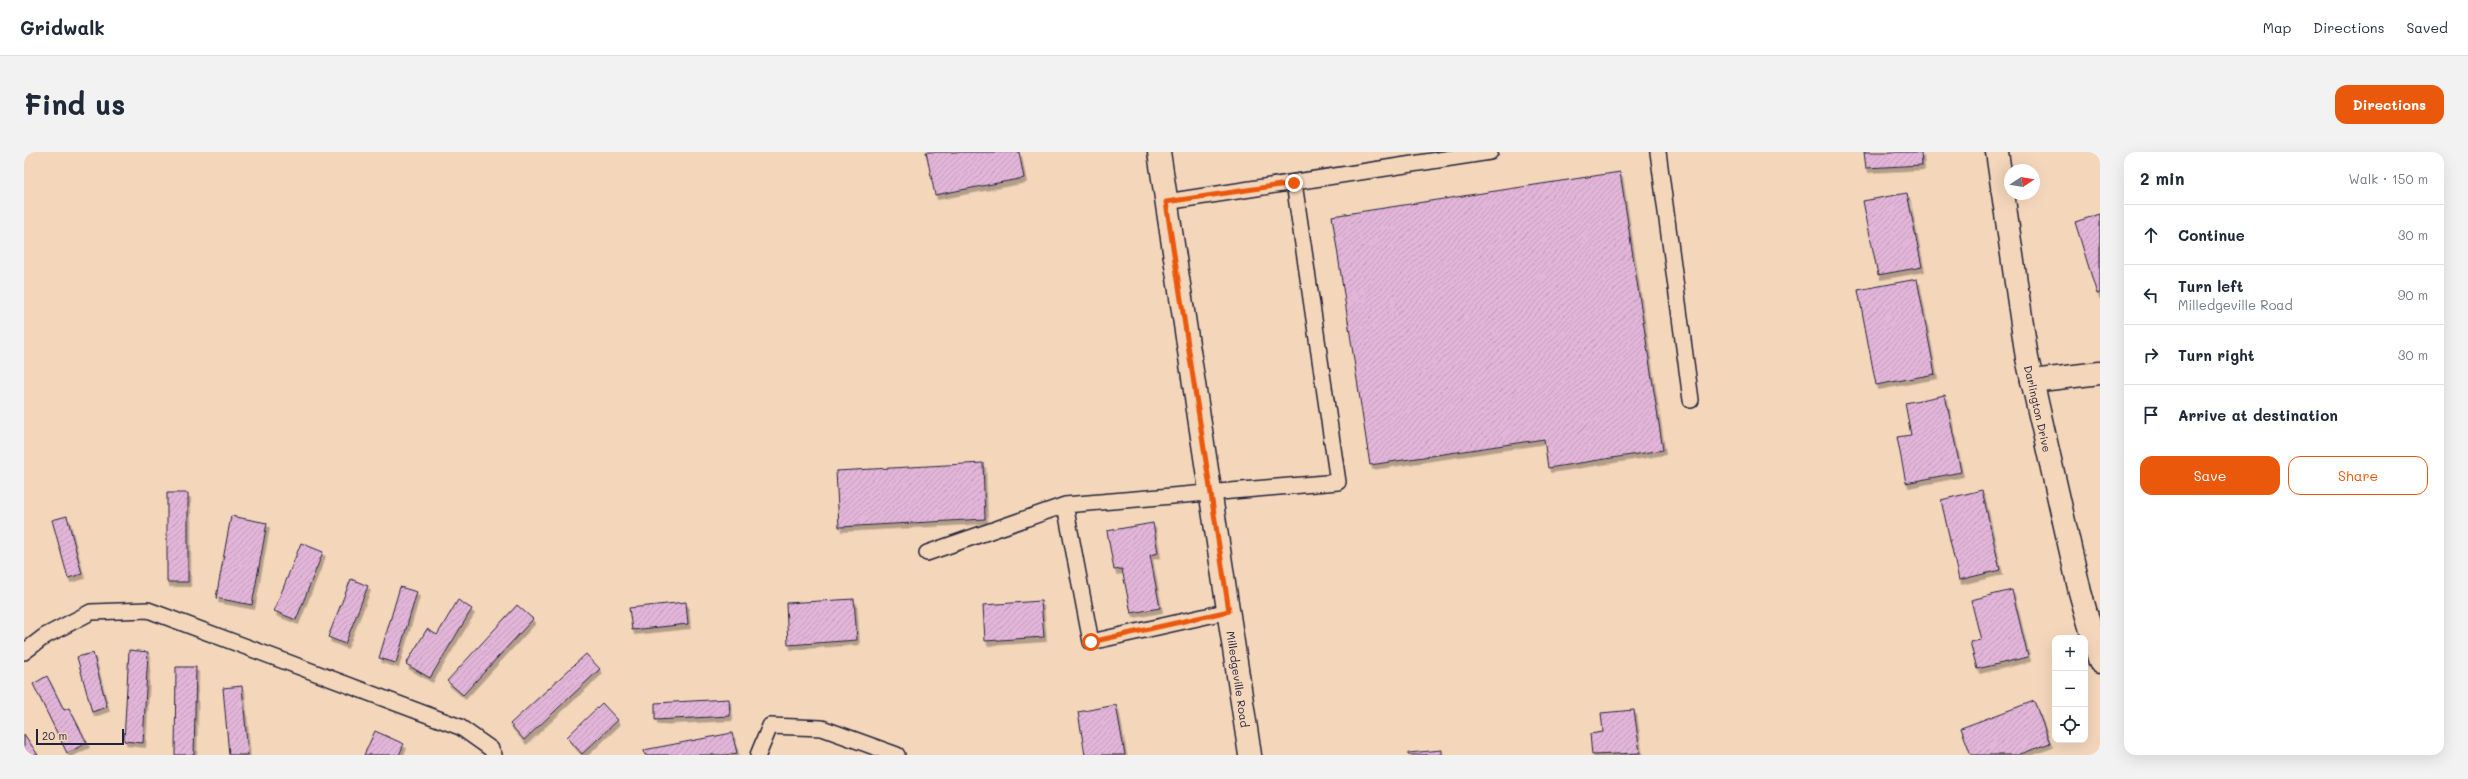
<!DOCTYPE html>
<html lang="en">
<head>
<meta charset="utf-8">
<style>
	:root { --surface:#fff; --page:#f2f2f3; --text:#1f2937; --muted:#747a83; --line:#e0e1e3; --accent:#ea580c }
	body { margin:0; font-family:Mali,sans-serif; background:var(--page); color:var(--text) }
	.controls { position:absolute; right:12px; bottom:12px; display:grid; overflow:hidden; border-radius:8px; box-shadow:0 4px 16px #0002 }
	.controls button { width:36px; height:36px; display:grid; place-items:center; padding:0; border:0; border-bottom:1px solid var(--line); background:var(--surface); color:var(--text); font:20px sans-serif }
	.compass { position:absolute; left:1980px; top:12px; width:36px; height:36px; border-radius:50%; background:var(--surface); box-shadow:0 4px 16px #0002; rotate:78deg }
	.scale { position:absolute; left:12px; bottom:10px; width:88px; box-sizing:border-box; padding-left:4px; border:2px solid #22223b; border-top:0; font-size:11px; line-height:14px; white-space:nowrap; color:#22223b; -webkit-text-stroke:3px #f4d7bb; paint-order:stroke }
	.stop { position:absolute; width:12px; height:12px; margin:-9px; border:3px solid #ea580c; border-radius:50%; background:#fff }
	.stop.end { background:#ea580c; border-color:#fff; box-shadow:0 1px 4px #0008 }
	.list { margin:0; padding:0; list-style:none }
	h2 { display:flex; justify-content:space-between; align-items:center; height:52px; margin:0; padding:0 16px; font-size:17px }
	h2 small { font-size:13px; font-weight:400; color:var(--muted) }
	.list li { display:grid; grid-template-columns:26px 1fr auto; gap:12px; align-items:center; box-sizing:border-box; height:60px; padding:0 16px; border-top:1px solid var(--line) }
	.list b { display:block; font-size:15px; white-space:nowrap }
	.list p { margin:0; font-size:13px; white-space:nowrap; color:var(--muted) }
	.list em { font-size:13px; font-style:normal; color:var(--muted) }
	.actions { display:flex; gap:8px; padding:12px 16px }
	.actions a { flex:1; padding:9px 0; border:1px solid var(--accent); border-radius:12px; text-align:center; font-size:14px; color:var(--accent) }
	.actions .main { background:var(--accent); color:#fff }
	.icon { flex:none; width:22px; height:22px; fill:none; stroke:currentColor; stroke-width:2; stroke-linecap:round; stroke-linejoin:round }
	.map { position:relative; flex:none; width:2076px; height:603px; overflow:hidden; border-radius:12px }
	header { display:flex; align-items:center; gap:24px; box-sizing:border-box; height:56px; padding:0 20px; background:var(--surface); border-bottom:1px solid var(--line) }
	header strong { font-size:19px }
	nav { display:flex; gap:22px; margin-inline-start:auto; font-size:14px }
	.intro { display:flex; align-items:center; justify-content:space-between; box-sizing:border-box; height:96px; padding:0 24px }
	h1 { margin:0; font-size:28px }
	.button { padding:10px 18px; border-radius:12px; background:var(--accent); color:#fff; font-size:14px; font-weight:700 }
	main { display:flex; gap:24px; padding:0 24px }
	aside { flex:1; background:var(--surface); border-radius:12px; box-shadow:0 4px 16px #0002 }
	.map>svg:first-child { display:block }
</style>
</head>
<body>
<header>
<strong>Gridwalk</strong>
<nav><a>Map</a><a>Directions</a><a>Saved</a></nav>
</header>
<div class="intro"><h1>Find us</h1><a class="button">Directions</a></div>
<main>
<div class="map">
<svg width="2076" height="603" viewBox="0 0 2076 603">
	<defs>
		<pattern id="building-hatch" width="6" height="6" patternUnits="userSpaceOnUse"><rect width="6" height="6" fill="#e3b5d8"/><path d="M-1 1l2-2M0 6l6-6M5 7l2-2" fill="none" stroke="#c29bba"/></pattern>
		<filter id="shadow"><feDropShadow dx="2.5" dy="4.5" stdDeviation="0" flood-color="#0004"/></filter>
	</defs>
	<rect width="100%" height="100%" fill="#f4d7bb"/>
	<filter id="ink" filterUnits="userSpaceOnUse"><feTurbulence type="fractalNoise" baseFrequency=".025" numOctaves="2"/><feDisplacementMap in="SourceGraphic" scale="8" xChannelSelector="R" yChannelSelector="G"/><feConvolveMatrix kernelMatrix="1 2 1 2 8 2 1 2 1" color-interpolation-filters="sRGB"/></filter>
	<g filter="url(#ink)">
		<path fill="url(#building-hatch)" stroke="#22223b" filter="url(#shadow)" d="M902,0H995L1000,26L911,43Z
			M1840,0H1897L1898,13L1842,16Z
			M1596,20L1639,298L1524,316L1520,287L1346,313L1308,64Z
			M1883,41L1898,115L1854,123L1839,49Z
			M2076,62V141L2073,142L2051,70Z
			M1893,127L1911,222L1852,233L1834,138Z
			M1921,243L1937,320L1882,331L1873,285L1887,283L1881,251Z
			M959,311L961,367L815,375L812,319Z
			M1958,338L1976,418L1935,428L1917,348Z
			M143,341H164V430H143Z
			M43,364L58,422L44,426L28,368Z
			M207,364L243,371L228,453L192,446Z
			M1129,371L1134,401L1126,403L1136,456L1107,461L1098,417L1090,418L1083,379Z
			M277,391L299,400L272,468L250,459Z
			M327,427L344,434L321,492L304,485Z
			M376,435L393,440L372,511L355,506Z
			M1988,438L2004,505L1953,517L1946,490L1957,488L1947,448Z
			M830,447L833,488L764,493L762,451Z
			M434,448L448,457L406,526L382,512L403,477L413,483Z
			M1017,449L1020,485L961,489L959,453Z
			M662,450L664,472L608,478L605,456Z
			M493,453L509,467L439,543L423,529Z
			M105,498L124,500L119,591L100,589Z
			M69,501L83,555L68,560L53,505Z
			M562,502L576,517L500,588L486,572Z
			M152,515H172L170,603H151Z
			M23,524L40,558L45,556L63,591L43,601L9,532Z
			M218,534L224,603H205L199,536Z
			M705,547L706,564L631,568V551Z
			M2010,549L2026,591L1994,603H1947L1937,576Z
			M578,551L594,568L558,602L543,585Z
			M1092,553L1101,603H1061L1054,560Z
			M1610,558L1616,601L1568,603L1566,582L1579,580L1577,561Z
			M351,579L380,592L375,603H340Z
			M708,581L713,601L701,603H621L620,598Z
			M0,582L14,603H0Z
			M1418,598V603H1384V601Z"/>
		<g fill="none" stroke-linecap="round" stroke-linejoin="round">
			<g stroke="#22223b" stroke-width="18">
				<path id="lane" d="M1634,0L1667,248
					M1142,50L1466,0
					M1041,353L1067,490L1205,459
					M903,401L1041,353L1314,330L1270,31
					M0,500L21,484L67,460L124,458L436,575L467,597L470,603
					M734,603L746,574L798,576L873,603"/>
			</g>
			<g stroke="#22223b" stroke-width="25">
				<g id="street">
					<path id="s1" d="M1973,0L2003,206L2056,440L2076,510"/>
					<path d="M2008,229L2076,221"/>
				</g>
			</g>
			<g stroke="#22223b" stroke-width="25">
				<g id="secondary">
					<path id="s2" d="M1135,0L1226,603"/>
				</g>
			</g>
			<use href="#lane" stroke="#f4d7bb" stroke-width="15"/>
			<use href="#street" stroke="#f4d7bb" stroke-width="22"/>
			<use href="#secondary" stroke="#f4d7bb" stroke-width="22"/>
		</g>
	</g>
	<g fill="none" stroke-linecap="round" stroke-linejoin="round" filter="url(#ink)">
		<path stroke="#ea580c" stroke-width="5" d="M1067,490L1205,459L1142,50L1270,31"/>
	</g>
	<g text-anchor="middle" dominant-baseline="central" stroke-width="4" stroke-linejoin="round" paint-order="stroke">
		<g font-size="11" fill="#22223b" stroke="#f4d7bb">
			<text stroke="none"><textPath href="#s1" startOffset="260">Darlington Drive</textPath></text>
			<text stroke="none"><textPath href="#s2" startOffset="533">Milledgeville Road</textPath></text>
		</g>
	</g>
</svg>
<div class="controls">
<button>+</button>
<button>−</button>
<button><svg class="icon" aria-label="locate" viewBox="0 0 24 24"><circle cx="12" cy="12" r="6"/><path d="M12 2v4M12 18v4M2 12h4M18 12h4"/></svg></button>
</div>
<svg class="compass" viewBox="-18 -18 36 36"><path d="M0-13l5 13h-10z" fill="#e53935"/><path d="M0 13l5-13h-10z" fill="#747a83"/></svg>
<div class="scale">20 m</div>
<div class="stop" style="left:1067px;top:490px"></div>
<div class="stop end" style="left:1270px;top:31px"></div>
</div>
<aside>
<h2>2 min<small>Walk · 150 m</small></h2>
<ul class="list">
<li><svg class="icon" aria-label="ahead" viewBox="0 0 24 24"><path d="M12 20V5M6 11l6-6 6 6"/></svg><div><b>Continue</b></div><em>30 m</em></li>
<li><svg class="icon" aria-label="left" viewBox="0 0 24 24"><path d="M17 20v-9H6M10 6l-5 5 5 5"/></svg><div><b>Turn left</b><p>Milledgeville Road</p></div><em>90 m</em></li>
<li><svg class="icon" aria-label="right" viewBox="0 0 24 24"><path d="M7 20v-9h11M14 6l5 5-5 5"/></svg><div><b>Turn right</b></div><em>30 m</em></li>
<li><svg class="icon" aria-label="arrive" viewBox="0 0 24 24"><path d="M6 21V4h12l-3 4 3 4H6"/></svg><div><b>Arrive at destination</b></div></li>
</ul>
<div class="actions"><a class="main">Save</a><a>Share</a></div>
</aside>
</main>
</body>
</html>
